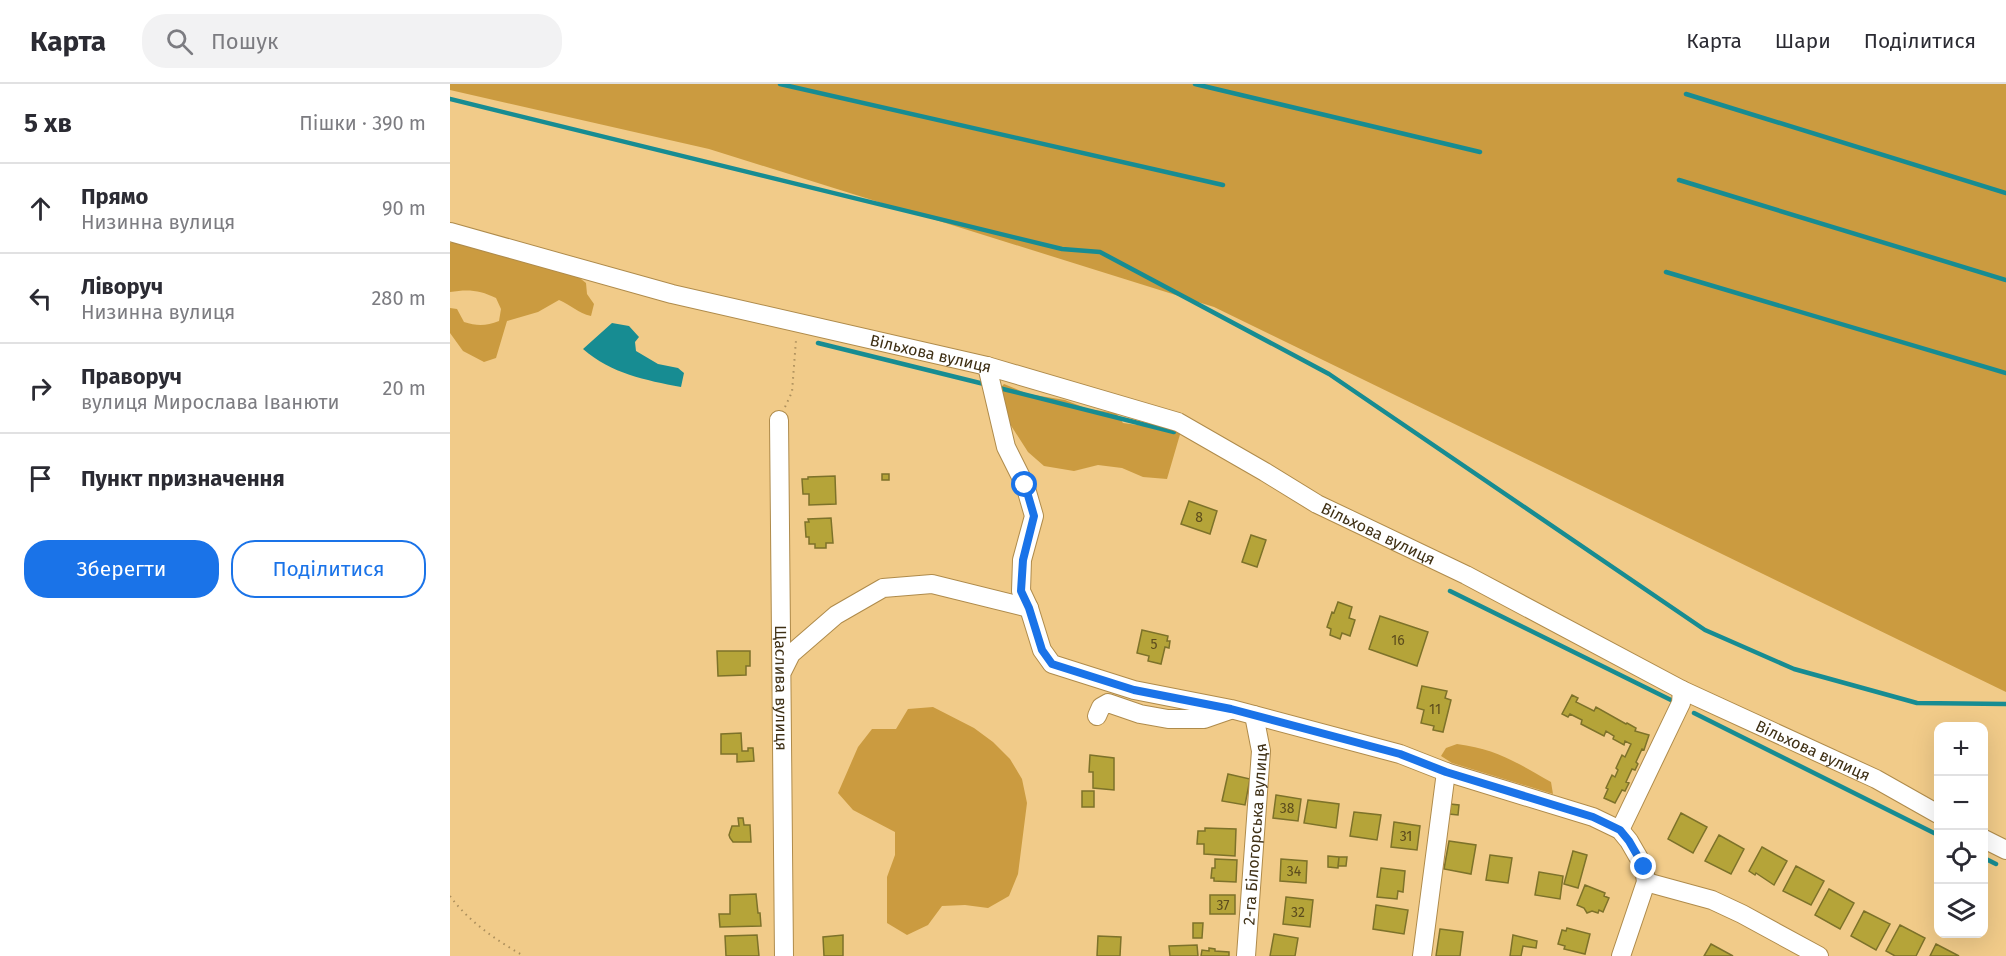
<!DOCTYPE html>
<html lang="uk">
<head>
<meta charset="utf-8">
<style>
	:root { --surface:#fff; --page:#f2f2f3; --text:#2b2b33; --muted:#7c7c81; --line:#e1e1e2; --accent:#1a73e8 }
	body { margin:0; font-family:"Fira Sans",sans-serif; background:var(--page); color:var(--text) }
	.controls { position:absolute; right:18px; bottom:18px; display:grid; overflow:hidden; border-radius:12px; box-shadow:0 6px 24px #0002 }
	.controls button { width:54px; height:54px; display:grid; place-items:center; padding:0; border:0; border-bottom:2px solid var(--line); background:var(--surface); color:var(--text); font:30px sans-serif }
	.stop { position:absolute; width:18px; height:18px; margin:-14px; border:4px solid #1a73e8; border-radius:50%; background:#fff }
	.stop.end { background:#1a73e8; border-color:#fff; box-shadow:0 2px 6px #0008 }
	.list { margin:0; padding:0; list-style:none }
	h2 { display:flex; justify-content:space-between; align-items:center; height:78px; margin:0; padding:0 24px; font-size:26px }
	h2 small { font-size:20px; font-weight:400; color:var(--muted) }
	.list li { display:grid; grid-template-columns:39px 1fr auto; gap:18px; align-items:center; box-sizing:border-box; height:90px; padding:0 24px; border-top:2px solid var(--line) }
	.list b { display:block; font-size:22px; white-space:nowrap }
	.list p { margin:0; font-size:20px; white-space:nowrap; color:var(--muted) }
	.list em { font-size:20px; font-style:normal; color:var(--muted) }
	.actions { display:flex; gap:12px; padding:18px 24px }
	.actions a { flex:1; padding:14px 0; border:2px solid var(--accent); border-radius:24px; text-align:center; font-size:21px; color:var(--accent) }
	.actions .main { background:var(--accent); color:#fff }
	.icon { flex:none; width:33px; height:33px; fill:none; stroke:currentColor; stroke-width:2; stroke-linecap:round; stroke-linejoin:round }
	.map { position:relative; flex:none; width:1556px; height:872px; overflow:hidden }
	header { display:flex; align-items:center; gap:36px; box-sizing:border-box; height:84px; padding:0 30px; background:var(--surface); border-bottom:2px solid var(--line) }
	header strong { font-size:28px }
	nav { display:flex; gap:33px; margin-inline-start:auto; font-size:21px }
	.search { width:420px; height:54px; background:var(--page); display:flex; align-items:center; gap:15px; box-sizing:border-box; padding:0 21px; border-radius:24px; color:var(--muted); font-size:22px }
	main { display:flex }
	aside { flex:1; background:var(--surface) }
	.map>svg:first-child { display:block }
</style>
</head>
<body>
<header>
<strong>Карта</strong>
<div class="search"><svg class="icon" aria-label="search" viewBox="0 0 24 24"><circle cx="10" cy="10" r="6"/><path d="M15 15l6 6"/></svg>Пошук</div>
<nav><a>Карта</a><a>Шари</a><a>Поділитися</a></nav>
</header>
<main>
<aside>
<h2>5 хв<small>Пішки · 390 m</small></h2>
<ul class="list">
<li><svg class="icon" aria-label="ahead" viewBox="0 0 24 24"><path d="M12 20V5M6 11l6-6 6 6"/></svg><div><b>Прямо</b><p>Низинна вулиця</p></div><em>90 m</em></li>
<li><svg class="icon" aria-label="left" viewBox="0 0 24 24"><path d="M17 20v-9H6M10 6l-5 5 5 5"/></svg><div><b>Ліворуч</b><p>Низинна вулиця</p></div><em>280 m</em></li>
<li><svg class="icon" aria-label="right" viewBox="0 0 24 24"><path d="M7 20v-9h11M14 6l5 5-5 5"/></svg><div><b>Праворуч</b><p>вулиця Мирослава Іванюти</p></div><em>20 m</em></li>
<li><svg class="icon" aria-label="arrive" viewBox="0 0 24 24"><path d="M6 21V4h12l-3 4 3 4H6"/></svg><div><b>Пункт призначення</b></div></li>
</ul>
<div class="actions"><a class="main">Зберегти</a><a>Поділитися</a></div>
</aside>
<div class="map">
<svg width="1556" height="872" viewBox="0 0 1556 872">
	<rect width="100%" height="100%" fill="#f1cb89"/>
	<path fill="#cb9b40" d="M0,0H1556V608L764,223L259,65L0,6Z
		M0,159H8L126,191L136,199L137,210L144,220L141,232C128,229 121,221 109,216L88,228L57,237L46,274L34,278L13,267L0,249V224L7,225L14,238C27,242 36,242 49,237L51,225L46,214C30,206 18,205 0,208Z
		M554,300L578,310L615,316L638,325L666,329L673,339L731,347L717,395L693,393L672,384L648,381L624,387L594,382L578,368L551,326L549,305Z
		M483,623L524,644L543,658L560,675L572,695L577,719L568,790L559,812L538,824L515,821L492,822L478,841L457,851L437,839V793L445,771V748L403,726L388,709L408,663L422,645H446L458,625Z
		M1007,660C1047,665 1067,679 1101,698L1103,710L1002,679L991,672L996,664Z"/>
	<path fill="#178c92" d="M162,239L179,242L189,253L185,258L186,267L208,280L228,284L234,289L231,303C195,296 162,290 133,265Z"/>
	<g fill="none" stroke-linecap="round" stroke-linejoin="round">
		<path stroke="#178c92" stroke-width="4.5" d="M330,0L773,101
			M745,0L1030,68
			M1236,10L1556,109
			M0,15L612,165L650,168L879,290L1255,546L1344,585L1467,619L1556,620
			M1229,96L1556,196
			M1216,188L1556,289
			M368,259L534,300
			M549,304L724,348
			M1000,507L1225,618
			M1244,629L1488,751
			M1534,774L1546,780"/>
	</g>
	<path fill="#b5a439" stroke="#7d722a" stroke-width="1.5" d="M432,390H439V396H432Z
		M385,392L386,420L359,421V410H353L352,395H358V393Z
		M739,417L767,427L760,450L731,440Z
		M381,434L383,459H376V464H365V460H359V453H356L355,438H359L358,435Z
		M801,451L816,456L807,483L792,478Z
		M888,518L902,523L899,534L905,536L900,552L892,549L890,555L880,551L881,545L877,543L882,528L884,529Z
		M930,532L978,548L967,582L919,565Z
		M692,546L718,552L717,557H720L719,564L715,563L711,580L698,577L699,572L687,569Z
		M267,567H300V582H296V591L268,592Z
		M972,602L997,607L995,614L1001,616L993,648L983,646L984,642L971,639L974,626L967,624Z
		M1122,611L1128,614L1126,618L1144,627L1146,623L1176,640L1177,639L1186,644L1185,647L1199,651L1194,666L1192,665L1186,678L1188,680L1185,686L1182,685L1176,698L1179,699L1175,707L1172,706L1165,719L1154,714L1158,705L1156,704L1162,691L1165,693L1168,686L1166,684L1172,671L1175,673L1181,660L1175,657L1174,661L1163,655L1164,652L1156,647L1154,652L1131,640L1132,636L1120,630L1118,633L1112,630Z
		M291,649L292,667H298V664H303L304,677L287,678V670H271V650Z
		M640,671L664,674V706L643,704V688H639Z
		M778,690L800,695L795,721L772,717Z
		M632,707H644V723H632Z
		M826,711L851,715L848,737L823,734Z
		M858,716L889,720L886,744L854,739Z
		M1000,720L1009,721L1008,731L999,730Z
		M904,728L931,731L927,756L900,752Z
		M1231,729L1257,743L1243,769L1218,755Z
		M288,734H293L294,741H300L301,758H283L280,754L279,751L282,742H289Z
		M944,738L970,742L967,766L941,763Z
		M755,744L786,745L785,772L754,770V760H747L748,747H755Z
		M1269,751L1294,765L1281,790L1255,777Z
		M999,757L1026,761L1021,790L994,785Z
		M1312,763L1337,777L1324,801L1306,789L1305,791L1299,787Z
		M1123,767L1137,771L1128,804L1114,800Z
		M1040,771L1062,774L1058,799L1036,796Z
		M878,772L889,773L888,784L878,783Z
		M889,773H897L896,782H888Z
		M765,775L787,776L786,798L764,797V794H761L762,784H765Z
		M831,775L857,777L856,799L830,797Z
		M1346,782L1374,797L1361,821L1333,807Z
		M931,784L955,787L953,808L948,807L947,815L927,813Z
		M1089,788L1113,792L1110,815L1085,811Z
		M1135,801L1155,809L1154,812L1159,814L1153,828L1149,826L1148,829L1142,827L1137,829L1134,824L1127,821Z
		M1379,805L1404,819L1390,845L1365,831Z
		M306,810L308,829H310L311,842L270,843L269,830H280V811Z
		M760,811H785V830H760Z
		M836,813L863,816L860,843L833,840Z
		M926,821L958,826L954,850L923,845Z
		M1414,827L1440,840L1426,866L1401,852Z
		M743,839H753L752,854H743Z
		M1450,841L1475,854L1466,872H1445L1436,867Z
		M1117,844L1140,850L1135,870L1114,865L1115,862L1108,860L1112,846L1116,847Z
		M990,845L1013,848L1010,872H986Z
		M824,850L848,854L845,872H820Z
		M307,851L309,872H276L275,852Z
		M393,851V872H374L373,853Z
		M1063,851L1087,857L1086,864L1073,862L1071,872H1060Z
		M648,852L671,853L670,872H647Z
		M1261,860L1283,872H1254Z
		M1486,860L1509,872H1480Z
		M747,861L748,872H720L719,862Z
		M759,864L765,865V867L779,868V872H751L752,866L759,867Z"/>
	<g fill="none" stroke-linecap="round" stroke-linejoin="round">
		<g stroke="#af8b4b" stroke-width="20">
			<g id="minor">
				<path id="s1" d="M0,148L222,210L537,282L728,338L815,388L867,420L1016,491L1232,606L1426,695L1488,730"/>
				<path d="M537,282L556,363L575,401L584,432L572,476L571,507L579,524L592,566L602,580L684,606L781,625L950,670L996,688L1143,733L1170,746L1179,757L1194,783L1196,798L1171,872"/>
				<path id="s2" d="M329,336L334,872"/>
				<path d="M333,586L341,570L386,531L433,504L482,500L579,524"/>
				<path d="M647,632L651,623L658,619L690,630L718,635H754L780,626"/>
				<path d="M1170,746L1231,619L1232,606"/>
				<path d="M1534,755L1556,766"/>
				<path d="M1196,798L1262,816L1292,830L1369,872"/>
				<path id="s3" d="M796,872L811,667L804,631"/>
				<path d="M972,872L996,688"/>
			</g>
		</g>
		<path stroke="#ac8f5c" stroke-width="2" stroke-dasharray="1.5 4.5" stroke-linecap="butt" d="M335,323L342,308L346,256
			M0,812C18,837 47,857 74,872"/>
		<use href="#minor" stroke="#fff" stroke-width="18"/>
	</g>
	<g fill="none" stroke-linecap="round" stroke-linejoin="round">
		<path stroke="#1a73e8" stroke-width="8" d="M575,401L584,432L573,476L571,507L579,524L592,566L602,580L684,606L781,625L950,670L996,688L1143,733L1170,746L1179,757L1194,783"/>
	</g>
	<g text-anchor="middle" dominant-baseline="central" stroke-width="6" stroke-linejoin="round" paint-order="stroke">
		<g font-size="14" fill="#5c4c1d">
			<text x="749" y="433">8</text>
			<text x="948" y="556">16</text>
			<text x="704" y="560">5</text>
			<text x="985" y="625">11</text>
			<text x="837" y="724">38</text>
			<text x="956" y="752">31</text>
			<text x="844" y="787">34</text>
			<text x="773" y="821">37</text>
			<text x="848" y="828">32</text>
		</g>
		<g font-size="16" fill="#3e2f14" stroke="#f1cb89">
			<text stroke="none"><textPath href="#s1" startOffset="496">Вільхова вулиця</textPath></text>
			<text stroke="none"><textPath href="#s1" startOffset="982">Вільхова вулиця</textPath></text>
			<text stroke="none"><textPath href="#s2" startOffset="268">Щаслива вулиця</textPath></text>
			<text stroke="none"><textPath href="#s1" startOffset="1468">Вільхова вулиця</textPath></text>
			<text stroke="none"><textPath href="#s3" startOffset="122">2-га Білогорська вулиця</textPath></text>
		</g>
	</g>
</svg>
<div class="controls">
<button>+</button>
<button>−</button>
<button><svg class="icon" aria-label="locate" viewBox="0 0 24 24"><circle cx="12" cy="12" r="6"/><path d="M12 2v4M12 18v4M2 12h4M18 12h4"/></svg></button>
<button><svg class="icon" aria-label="layers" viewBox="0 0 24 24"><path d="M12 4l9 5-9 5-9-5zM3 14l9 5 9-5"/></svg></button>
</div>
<div class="stop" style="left:575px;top:401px"></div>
<div class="stop end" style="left:1194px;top:783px"></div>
</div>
</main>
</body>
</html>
